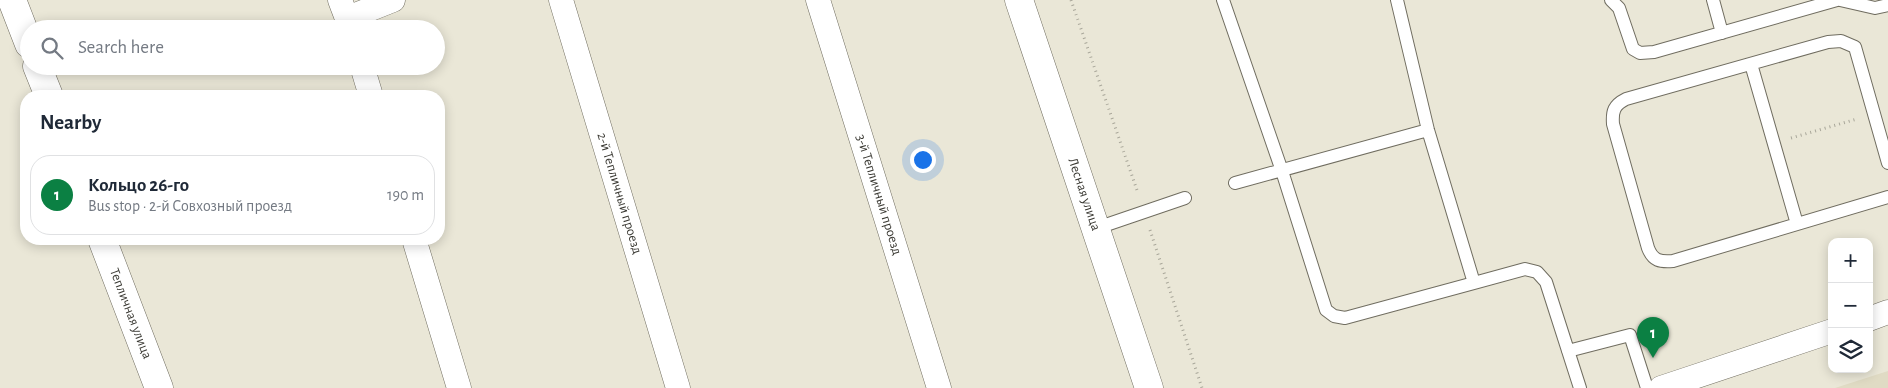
<!DOCTYPE html>
<html lang="en">
<head>
<meta charset="utf-8">
<style>
	:root { --surface:#fff; --page:#f6f6f7; --text:#1f2937; --muted:#747a83; --line:#e0e1e3; --accent:#0b8043 }
	body { margin:0; font-family:"Alegreya Sans",sans-serif; background:var(--page); color:var(--text) }
	.controls { position:absolute; right:15px; bottom:15px; display:grid; overflow:hidden; border-radius:10px; box-shadow:0 2px 12px #0003 }
	.controls button { width:45px; height:45px; display:grid; place-items:center; padding:0; border:0; border-bottom:1px solid var(--line); background:var(--surface); color:var(--text); font:25px sans-serif }
	.you { position:absolute; left:922px; top:159px; width:18px; height:18px; margin:-12px; border:4px solid #fff; border-radius:50%; background:#1a73e8; box-shadow:0 0 0 8px #1a73e833 }
	.badge { display:grid; place-items:center; width:32px; height:32px; border-radius:50%; background:var(--accent); color:#fff; font-size:16px; font-weight:700 }
	.pin { position:absolute; translate:-50% -41px; filter:drop-shadow(0 1px 2px #0008) }
	.pin::after { content:''; position:absolute; top:26px; width:18px; height:15px; background:inherit; clip-path:polygon(0 0,100% 0,50% 100%) }
	.list { margin:0; padding:0; list-style:none }
	h2 { display:flex; justify-content:space-between; align-items:center; height:65px; margin:0; padding:0 20px; font-size:21px }
	h2 small { font-size:16px; font-weight:400; color:var(--muted) }
	.list li { display:grid; grid-template-columns:32px 1fr auto; gap:15px; align-items:center; box-sizing:border-box; height:80px; margin:0 10px 10px; padding:0 10px; border:1px solid var(--line); border-radius:20px }
	.list b { display:block; font-size:19px; white-space:nowrap }
	.list p { margin:0; font-size:16px; white-space:nowrap; color:var(--muted) }
	.list em { font-size:16px; font-style:normal; color:var(--muted) }
	.icon { flex:none; width:28px; height:28px; fill:none; stroke:currentColor; stroke-width:2; stroke-linecap:round; stroke-linejoin:round }
	.map { position:relative; flex:none; width:1888px; height:388px; overflow:hidden }
	.search { position:absolute; background:var(--surface); box-shadow:0 2px 12px #0003; left:20px; top:20px; width:425px; height:55px; display:flex; align-items:center; gap:12px; box-sizing:border-box; padding:0 18px; border-radius:28px; color:var(--muted); font-size:19px }
	.panel { position:absolute; background:var(--surface); box-shadow:0 2px 12px #0003; left:20px; top:90px; width:425px; height:155px; border-radius:20px }
	.map>svg:first-child { display:block }
</style>
</head>
<body>
<div class="map">
<svg width="1888" height="388" viewBox="0 0 1888 388">
	<rect width="100%" height="100%" fill="#eae7d7"/>
	<path fill="#e0dbc4" d="M1888,371V388H1835Z"/>
	<g fill="none" stroke-linecap="round" stroke-linejoin="round">
		<g stroke="#706d60" stroke-width="14">
			<path id="service" d="M1223,0L1282,171L1326,310L1334,316L1345,318L1474,283
				M1397,0L1428,130L1474,283L1525,269L1537,272L1546,282L1580,388
				M1611,0L1619,8L1633,49L1640,53L1654,52L1837,0
				M1713,0L1722,33
				M1840,0L1875,8L1888,5
				M1751,64L1797,224
				M1888,163L1855,47L1841,41L1828,42L1626,99C1614,105 1612,111 1613,124L1648,248C1653,261 1660,262 1673,261L1888,197
				M1235,183L1428,130
				M1097,228L1185,198
				M1568,351L1630,335L1647,388"/>
		</g>
		<g stroke="#706d60" stroke-width="25">
			<g id="minor">
				<path d="M340,0L351,29"/>
				<path id="s1" d="M561,0L678,388"/>
				<path id="s2" d="M818,0L939,388"/>
				<path d="M348,18L393,0"/>
				<path d="M362,66L371,96"/>
				<path d="M414,239L459,388"/>
				<path d="M1869,319L1888,312"/>
				<path d="M1661,388L1832,331"/>
			</g>
		</g>
		<g stroke="#706d60" stroke-width="29">
			<g id="tertiary">
				<path d="M12,0L29,44"/>
				<path id="s3" d="M1019,0L1149,388"/>
				<path d="M37,66L49,96"/>
				<path id="s4" d="M102,239L159,388"/>
			</g>
		</g>
		<path stroke="#a9a79a" stroke-width="3" stroke-dasharray="1 4" stroke-linecap="butt" d="M1071,0L1138,193
			M1791,138L1857,119
			M1150,230L1202,388"/>
		<use href="#service" stroke="#fff" stroke-width="12"/>
		<use href="#minor" stroke="#fff" stroke-width="24"/>
		<use href="#tertiary" stroke="#fff" stroke-width="28"/>
	</g>
	<g text-anchor="middle" dominant-baseline="central" stroke-width="4.5" stroke-linejoin="round" paint-order="stroke">
		<g font-size="14" fill="#3b3a34" stroke="#f7f4e4">
			<text stroke="none"><textPath href="#s1" startOffset="202">2-й Тепличный проезд</textPath></text>
			<text stroke="none"><textPath href="#s2" startOffset="204">3-й Тепличный проезд</textPath></text>
			<text stroke="none"><textPath href="#s3" startOffset="205">Лесная улица</textPath></text>
			<text stroke="none"><textPath href="#s4" startOffset="80">Тепличная улица</textPath></text>
		</g>
	</g>
</svg>
<div class="controls">
<button>+</button>
<button>−</button>
<button><svg class="icon" aria-label="layers" viewBox="0 0 24 24"><path d="M12 4l9 5-9 5-9-5zM3 14l9 5 9-5"/></svg></button>
</div>
<div class="you"></div>
<div class="pin badge" style="left:1653px;top:358px">1</div>
<div class="search"><svg class="icon" aria-label="search" viewBox="0 0 24 24"><circle cx="10" cy="10" r="6"/><path d="M15 15l6 6"/></svg>Search here</div>
<section class="panel">
<h2>Nearby<small></small></h2>
<ul class="list">
<li><span class="badge">1</span><div><b>Кольцо 26-го</b><p>Bus stop · 2-й Совхозный проезд</p></div><em>190 m</em></li>
</ul>
</section>
</div>
</body>
</html>
